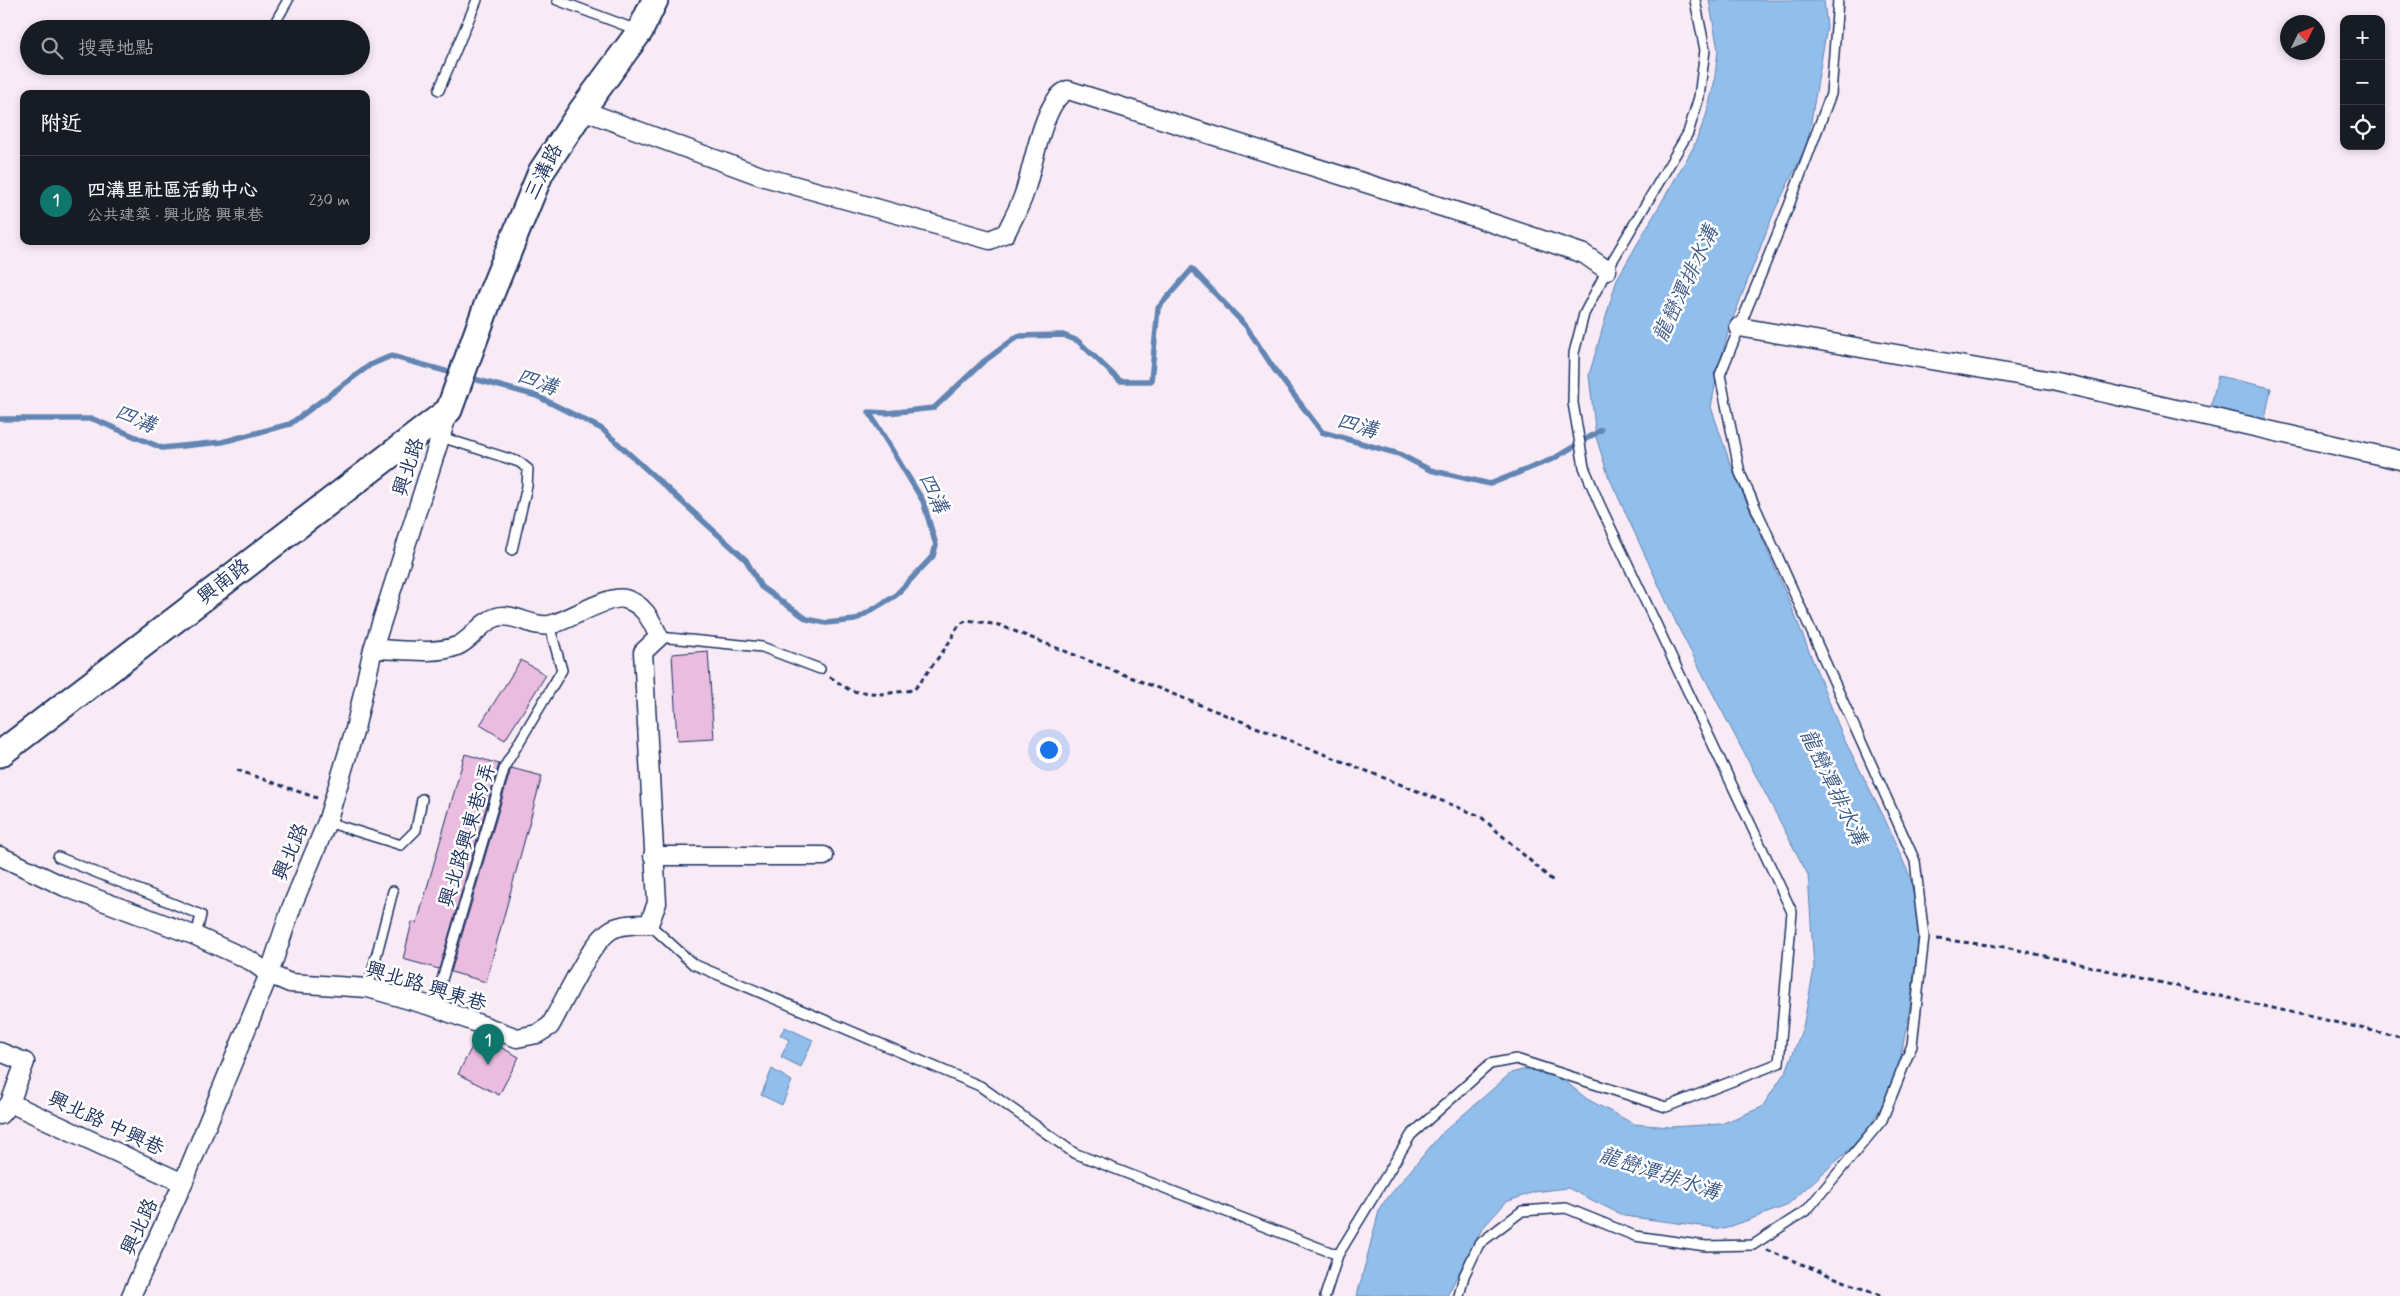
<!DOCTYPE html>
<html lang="zh-TW">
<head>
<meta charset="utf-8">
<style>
	:root { --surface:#171b24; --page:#242831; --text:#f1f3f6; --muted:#9ea1a6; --line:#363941; --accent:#0f766e }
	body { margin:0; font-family:Mynerve,"LXGW WenKai TC",sans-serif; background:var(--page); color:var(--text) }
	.controls { position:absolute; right:15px; top:15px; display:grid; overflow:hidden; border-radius:10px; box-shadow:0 2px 8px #0003 }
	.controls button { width:45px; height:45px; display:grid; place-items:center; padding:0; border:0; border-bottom:1px solid var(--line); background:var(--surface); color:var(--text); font:25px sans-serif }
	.compass { position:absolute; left:2280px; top:15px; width:45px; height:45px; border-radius:50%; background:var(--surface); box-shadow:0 2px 8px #0003; rotate:47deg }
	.you { position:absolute; left:1048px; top:749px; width:18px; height:18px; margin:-12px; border:4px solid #fff; border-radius:50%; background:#1a73e8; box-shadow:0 0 0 8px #1a73e833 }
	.badge { display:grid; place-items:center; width:32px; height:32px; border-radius:50%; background:var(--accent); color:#fff; font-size:16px; font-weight:700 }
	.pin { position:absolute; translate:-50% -41px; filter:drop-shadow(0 1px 2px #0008) }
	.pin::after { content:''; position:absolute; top:26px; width:18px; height:15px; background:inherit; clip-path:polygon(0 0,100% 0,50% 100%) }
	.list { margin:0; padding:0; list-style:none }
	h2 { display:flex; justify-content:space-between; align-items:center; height:65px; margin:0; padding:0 20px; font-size:21px }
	h2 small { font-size:16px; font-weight:400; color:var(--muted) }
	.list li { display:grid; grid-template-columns:32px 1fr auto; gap:15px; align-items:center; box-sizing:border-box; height:90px; padding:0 20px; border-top:1px solid var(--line) }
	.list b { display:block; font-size:19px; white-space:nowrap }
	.list p { margin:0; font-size:16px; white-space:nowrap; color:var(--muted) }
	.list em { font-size:16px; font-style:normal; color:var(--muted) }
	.icon { flex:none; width:28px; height:28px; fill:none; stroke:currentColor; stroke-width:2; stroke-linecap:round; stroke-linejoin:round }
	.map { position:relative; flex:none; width:2400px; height:1296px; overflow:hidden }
	.search { position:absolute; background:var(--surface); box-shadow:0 2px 8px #0003; left:20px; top:20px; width:350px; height:55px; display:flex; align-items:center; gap:12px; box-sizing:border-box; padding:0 18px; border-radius:28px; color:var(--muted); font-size:19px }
	.panel { position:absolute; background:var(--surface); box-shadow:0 2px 8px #0003; left:20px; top:90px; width:350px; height:155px; border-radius:10px }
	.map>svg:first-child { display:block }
</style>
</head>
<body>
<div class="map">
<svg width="2400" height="1296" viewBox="0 0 2400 1296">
	<rect width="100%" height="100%" fill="#f8ebf6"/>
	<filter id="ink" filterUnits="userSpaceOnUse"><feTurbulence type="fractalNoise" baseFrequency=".02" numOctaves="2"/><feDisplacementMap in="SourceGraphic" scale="10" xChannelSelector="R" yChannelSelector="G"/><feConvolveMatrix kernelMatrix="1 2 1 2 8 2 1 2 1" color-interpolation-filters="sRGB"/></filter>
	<g filter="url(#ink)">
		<path fill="#91beeb" stroke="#6285b3" d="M1709,0H1824L1827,27L1807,145L1774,212L1730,326L1719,365L1711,407L1730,463L1790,603L1843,737L1884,817L1910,877L1920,925L1910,1007L1896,1083L1869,1127L1849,1150L1786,1206L1724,1229L1624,1216L1568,1188L1534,1192L1506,1202L1482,1229L1447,1296H1357L1380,1207L1441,1134L1511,1073L1544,1064L1587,1099L1634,1124L1670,1127L1721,1124L1762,1107L1787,1069L1803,1027L1814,969L1808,875L1679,629L1608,475L1596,437L1589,375L1617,279L1693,148L1706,116L1714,84L1718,50Z
			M2218,376L2271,388L2264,425L2209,413Z
			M785,1027L813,1040L801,1067L781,1057L789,1040L780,1035Z
			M772,1069L792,1081L782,1105L761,1095Z"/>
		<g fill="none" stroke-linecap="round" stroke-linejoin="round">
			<path stroke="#6285b3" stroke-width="5.5" d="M467,377L537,396L602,429L746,560L761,587L807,619L826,623L855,620L895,596L933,556L936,545L923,501L869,412L887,413L934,408L983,362L1018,336L1063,335L1078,341L1120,381H1151L1158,308L1192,269L1246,326L1274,369L1322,432L1399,454L1430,470L1490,484L1553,459L1601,430
				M0,419H93L162,448L222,442L290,424L370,365L391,356L456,374"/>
		</g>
		<path fill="#e9bce0" stroke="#1b2f5e" d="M708,651L714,739L677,741L672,654Z
			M521,660L546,675L505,740L480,725Z
			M465,754L499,764L439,969L403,959L412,922L417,923Z
			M511,768L542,776L486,982L451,972Z
			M478,1035L519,1057L499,1095L458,1074Z"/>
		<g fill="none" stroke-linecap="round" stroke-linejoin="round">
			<g stroke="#1b2f5e" stroke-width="12">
				<path id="lane" d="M557,0L637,30
					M276,21L288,0
					M439,90L477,0
					M441,437L519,462L528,469L527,486L512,550
					M659,637L762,647L820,669
					M327,822L401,845L416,830L422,799
					M58,857L201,915L196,936
					M649,924L693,964L980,1086L1074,1153L1338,1255
					M368,988L393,891
					M434,1007L505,766L562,670L549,625
					M1325,1296L1338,1255L1411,1135L1490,1064L1516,1059L1666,1107L1779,1063L1792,912L1599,503L1584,467L1573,403L1574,353L1584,314L1607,270L1688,133L1699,97L1705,50L1695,0
					M1459,1296L1464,1276L1479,1244L1522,1211L1566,1208L1635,1236L1706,1246L1753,1245L1807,1210L1882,1120L1912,1045L1924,937L1915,861L1740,473L1720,375L1788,208L1831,94L1838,0"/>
			</g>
			<g stroke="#1b2f5e" stroke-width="21">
				<path id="street" d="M582,110L761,176L990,240L1006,233C1012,220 1020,207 1024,194C1033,169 1043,99 1068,90L1477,218L1584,254L1607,270
					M1739,327L2052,381L2400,460
					M0,856L65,887L196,936L251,961L269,974L290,983L368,988L434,1007L517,1038L537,1034L550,1026C564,1002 589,944 611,930C621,924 637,924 649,924L657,903L643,652L659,637C651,620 644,604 625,599C608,594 567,622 549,625C533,628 512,612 497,617C480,622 472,640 457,646C436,655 396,649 373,649
					M653,856H824
					M0,1052L25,1062L10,1103L0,1115
					M10,1103L183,1183
					M131,1296L183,1183L269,974L292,906L327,822L355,729L373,649L449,410"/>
			</g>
			<g stroke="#1b2f5e" stroke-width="29">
				<path id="secondary" d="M0,754L449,410L491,294L541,172L582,110L640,31L655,0"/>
			</g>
			<path stroke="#1b2f5e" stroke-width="3" stroke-dasharray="5 4" stroke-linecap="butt" d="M830,677L851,691L882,694L914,690L947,646L959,625L967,620L999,625L1480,816L1553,881
				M237,770L317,798
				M1937,939L2005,947L2400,1037
				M1767,1250L1880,1296"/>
			<use href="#lane" stroke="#fff" stroke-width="9"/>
			<use href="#street" stroke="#fff" stroke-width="18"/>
			<use href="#secondary" stroke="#fff" stroke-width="25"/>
		</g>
	</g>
	<g text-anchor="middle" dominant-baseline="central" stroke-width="5" stroke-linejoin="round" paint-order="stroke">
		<g font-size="20" fill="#1b2f5e" stroke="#fff">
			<text transform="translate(544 172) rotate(-63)">三溝路</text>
			<text transform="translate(409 467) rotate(-72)">興北路</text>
			<text transform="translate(224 582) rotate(-38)">興南路</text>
			<text transform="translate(468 835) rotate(-73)">興北路興東巷9弄</text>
			<text transform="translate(291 852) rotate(-67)">興北路</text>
			<text transform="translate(426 987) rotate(17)">興北路 興東巷</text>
			<text transform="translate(106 1124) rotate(25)">興北路 中興巷</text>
			<text transform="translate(140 1227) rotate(-65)">興北路</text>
		</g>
		<g font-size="21" font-style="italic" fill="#3e5a88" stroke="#fff">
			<text transform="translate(1686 284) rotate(-65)">龍巒潭排水溝</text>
			<text transform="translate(537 382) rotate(20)">四溝</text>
			<text transform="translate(135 419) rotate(23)">四溝</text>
			<text transform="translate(1357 426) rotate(16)">四溝</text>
			<text transform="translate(933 493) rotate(65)">四溝</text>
			<text transform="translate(1833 787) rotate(64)">龍巒潭排水溝</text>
			<text transform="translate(1659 1174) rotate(18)">龍巒潭排水溝</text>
		</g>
	</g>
</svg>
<div class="controls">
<button>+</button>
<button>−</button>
<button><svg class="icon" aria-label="locate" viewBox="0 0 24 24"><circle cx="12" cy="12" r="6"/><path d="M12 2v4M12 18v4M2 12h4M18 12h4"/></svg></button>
</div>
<svg class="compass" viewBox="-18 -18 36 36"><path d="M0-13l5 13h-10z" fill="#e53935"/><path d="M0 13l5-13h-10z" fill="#9ea1a6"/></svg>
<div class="you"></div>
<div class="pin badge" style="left:488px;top:1065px">1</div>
<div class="search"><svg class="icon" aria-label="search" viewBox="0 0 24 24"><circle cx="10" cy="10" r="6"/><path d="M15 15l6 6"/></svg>搜尋地點</div>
<section class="panel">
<h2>附近<small></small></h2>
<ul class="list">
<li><span class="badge">1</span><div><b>四溝里社區活動中心</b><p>公共建築 · 興北路 興東巷</p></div><em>230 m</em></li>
</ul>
</section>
</div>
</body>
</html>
